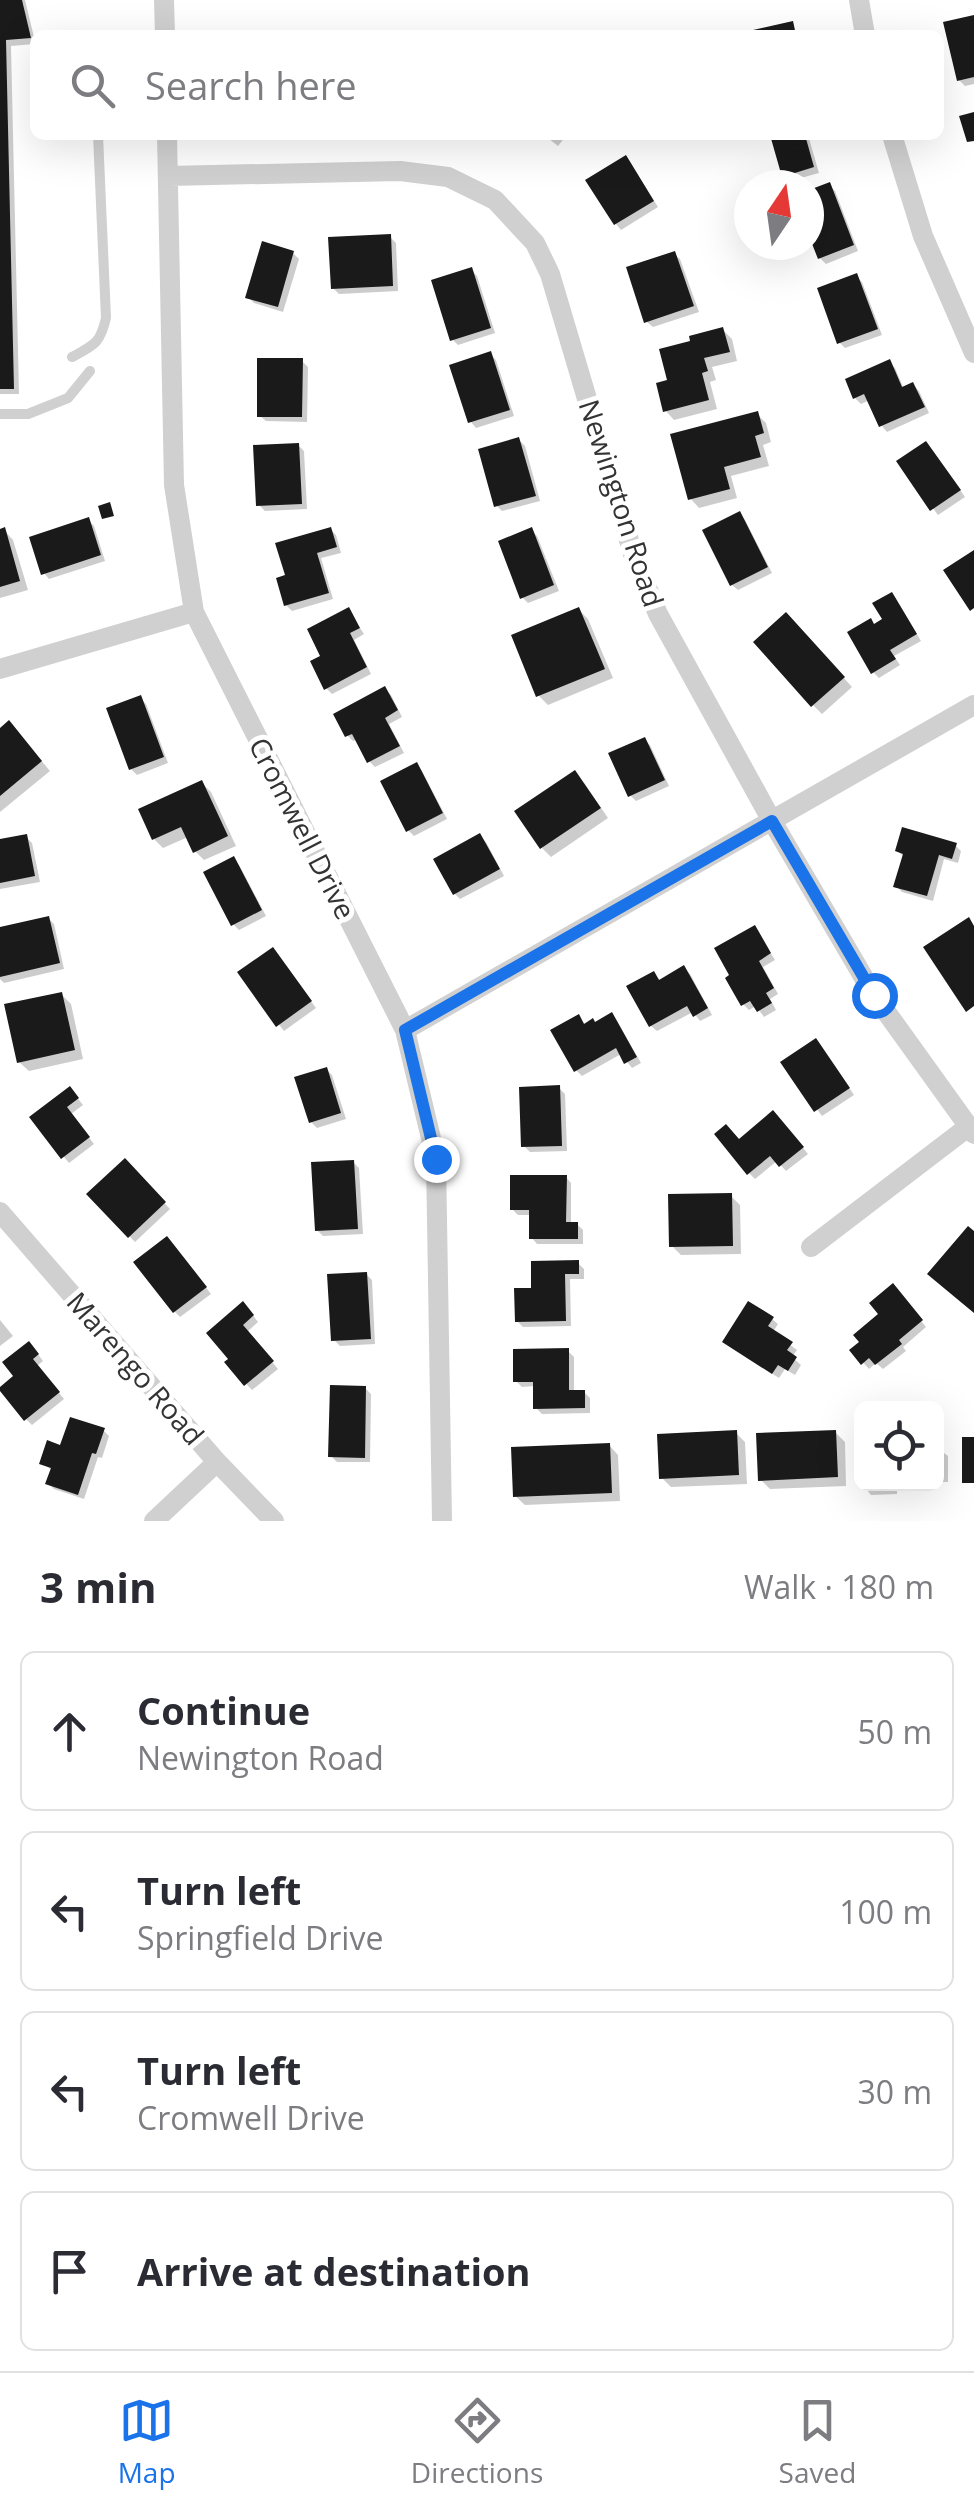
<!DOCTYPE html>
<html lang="en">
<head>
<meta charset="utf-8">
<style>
	:root { --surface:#fff; --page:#f7f7f7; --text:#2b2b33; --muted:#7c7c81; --line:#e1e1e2; --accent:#1a73e8 }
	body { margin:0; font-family:"Open Sans",sans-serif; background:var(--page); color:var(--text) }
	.controls { position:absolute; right:30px; bottom:30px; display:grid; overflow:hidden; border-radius:15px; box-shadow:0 10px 40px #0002 }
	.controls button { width:90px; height:90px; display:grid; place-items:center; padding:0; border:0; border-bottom:2px solid var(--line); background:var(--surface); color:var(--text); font:50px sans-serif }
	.compass { position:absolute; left:734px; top:170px; width:90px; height:90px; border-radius:50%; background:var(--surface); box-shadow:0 10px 40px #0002; rotate:13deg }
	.stop { position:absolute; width:30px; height:30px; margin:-22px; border:8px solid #1a73e8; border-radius:50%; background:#fff }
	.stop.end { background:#1a73e8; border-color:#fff; box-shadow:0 2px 10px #0008 }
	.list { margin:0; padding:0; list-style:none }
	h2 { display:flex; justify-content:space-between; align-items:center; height:130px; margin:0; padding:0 40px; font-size:42px }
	h2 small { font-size:32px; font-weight:400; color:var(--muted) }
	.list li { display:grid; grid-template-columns:65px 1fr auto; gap:30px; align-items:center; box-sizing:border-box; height:160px; margin:0 20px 20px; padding:0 20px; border:2px solid var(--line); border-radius:15px }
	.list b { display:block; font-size:38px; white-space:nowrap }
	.list p { margin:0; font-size:32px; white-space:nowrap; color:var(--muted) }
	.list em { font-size:32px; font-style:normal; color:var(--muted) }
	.icon { flex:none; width:55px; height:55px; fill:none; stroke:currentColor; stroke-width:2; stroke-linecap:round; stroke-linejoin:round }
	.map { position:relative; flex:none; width:974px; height:1521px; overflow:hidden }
	.search { position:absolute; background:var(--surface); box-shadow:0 10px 40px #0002; left:30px; right:30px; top:30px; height:110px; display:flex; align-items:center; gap:25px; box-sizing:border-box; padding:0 35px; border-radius:15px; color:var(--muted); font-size:38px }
	.sheet { height:850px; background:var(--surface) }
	nav { display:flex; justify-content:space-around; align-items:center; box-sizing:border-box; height:140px; border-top:2px solid var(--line); background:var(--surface); font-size:28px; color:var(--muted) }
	nav a { display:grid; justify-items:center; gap:5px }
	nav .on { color:var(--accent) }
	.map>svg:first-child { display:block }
</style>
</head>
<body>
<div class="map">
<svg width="974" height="1521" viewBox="0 0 974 1521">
	<rect width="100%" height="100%" fill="#fff"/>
	<path fill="#0003" d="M0,0H25L35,41V44L11,46L19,394H0Z
		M974,17V84L965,86L959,80Z
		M544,135H567L558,146Z
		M772,135H808L819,173L790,181L784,175Z
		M631,164L658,207L621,230L616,224Z
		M829,185L835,191L858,251L826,264L820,258L809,229V192Z
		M390,237L396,243L398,291L339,294L333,288Z
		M293,253L299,259L283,312L254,303L248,297Z
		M674,254L680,259L699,312L653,327L647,322Z
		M471,270L477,276L495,333L458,345L452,339Z
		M856,276L862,282L882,335L845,348L839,342Z
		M723,330L732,339L737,361L712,367L716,380L710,382L717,409L674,420L665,410L670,381Z
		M490,354L496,360L514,416L476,428L471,422Z
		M302,361L308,367L307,422L266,421L260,416Z
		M889,362L895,368L904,389L913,385L919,391L929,413L887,432L882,426L870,400L861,404L855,398Z
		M757,414L766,423L771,442L763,445L769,466L731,476L737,498L699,508L690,498Z
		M519,440L525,446L540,501L502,511L496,505Z
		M298,445L304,451L307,509L265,511L259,505Z
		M932,450L965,497L938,515L899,462Z
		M739,514L745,520L772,573L738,590L732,585Z
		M88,520L94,526L105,561L49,579L44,573Z
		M330,529L336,535L341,553L321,558L333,599L292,611L286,605L288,577Z
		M4,530L13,540L28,590L0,598V531Z
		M531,530L537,536L559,591L528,603L522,597Z
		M897,601L921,641L894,656L900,665L879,678L873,672L875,626L885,620Z
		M348,610L364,634L354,640L371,674L332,694L326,688L324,657Z
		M579,610L588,619L613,678L548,705L539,696Z
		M795,624L852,687L822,714L813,705Z
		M385,689L391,695L402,717L389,724L404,753L375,767L369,761L358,739L353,741L348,736Z
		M140,698L146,704L168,763L137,775L131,769Z
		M0,731L18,733L50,771L0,812Z
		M644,740L650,745L669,786L636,801L630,795Z
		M417,765L422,771L447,819L414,836L408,830Z
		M202,783L211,792L236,846L204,860L195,851L188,837L163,848L154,839Z
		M584,783L608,818L551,857L542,848Z
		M480,836L486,842L504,876L460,899L455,894Z
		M26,837L32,843L40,882L0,889V842Z
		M955,845L961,851L958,863L944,859L933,901L902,892L896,886L904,857L898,851Z
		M233,859L239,865L266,916L239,930L233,924Z
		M48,918L54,924L64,969L4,983L0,979V929Z
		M755,928L775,960L763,967L778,994L770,999L776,1010L764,1017L756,1006L749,1010L743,1004Z
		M278,956L316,1008L284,1031L240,973Z
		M684,968L690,974L712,1015L700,1021L693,1012L657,1031L651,1026L654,974L661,981Z
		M61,994L71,1004L83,1059L29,1071L19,1062Z
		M578,1017L586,1025L617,1021L641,1063L632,1068L621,1054L582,1076L576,1070Z
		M821,1047L854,1095L822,1116L783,1063Z
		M326,1069L332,1075L346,1119L317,1128L311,1122Z
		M559,1088L565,1094L567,1151L530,1152L524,1146Z
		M75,1095L83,1105L71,1114L94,1144L69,1163L32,1118Z
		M779,1119L808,1154L786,1171L777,1161L755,1179L749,1173L739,1142Z
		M124,1161L170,1209L135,1242L89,1194Z
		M353,1162L359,1168L363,1234L323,1236L317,1230Z
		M566,1177L571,1183V1224H577L583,1230V1244H537L532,1238L531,1215H518L512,1209Z
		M731,1196L740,1205L741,1254L681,1255L672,1246Z
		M173,1245L211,1294L180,1317L175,1312Z
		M578,1263L584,1269V1279H570L571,1326L523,1327L517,1321L534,1291Z
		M366,1274L372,1280L375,1344L340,1346L334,1340Z
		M898,1292L926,1327L903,1347L906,1351L883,1369L876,1363L869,1369L852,1350L862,1342Z
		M249,1310L258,1322L247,1332L278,1369L252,1390L227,1363L231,1359L209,1333Z
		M772,1319L778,1324L773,1332L797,1350L792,1357L801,1365L795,1375L785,1369L779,1378L731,1347Z
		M0,1320L13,1336L0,1346Z
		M35,1350L43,1361L37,1366L64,1399L32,1425L26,1419L17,1376Z
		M568,1351L574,1357V1392H584L590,1398V1413L542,1414L536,1408L535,1386L522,1387L516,1381Z
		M365,1388L371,1394L370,1462H337L331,1456Z
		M104,1431L109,1436L102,1458L98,1457L84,1499L54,1489L48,1483L53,1471L42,1463L62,1448Z
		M835,1432L845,1442L846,1486L770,1489L761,1480Z
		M736,1433L745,1442L747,1484L671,1487L662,1478Z
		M609,1445L618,1455L620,1501L525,1505L515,1496Z
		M936,1447L948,1456V1482H936Z
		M862,1484H897V1494L871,1495Z"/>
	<path fill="#1a1a1a" d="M0,0H22L31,38L6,40L14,389H0Z
		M974,15V77L957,81L943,22Z
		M793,21L796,35H740V33Z
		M974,112V141L967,142L959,116Z
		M770,135H805L814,167L782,177Z
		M626,155L654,201L614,225L585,180Z
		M830,182L854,245L818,259L809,236V190Z
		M391,234L393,286L331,289L328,237Z
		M262,241L294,251L278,307L245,298Z
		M675,251L694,306L644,323L626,267Z
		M472,267L491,328L450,341L431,280Z
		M857,273L878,329L837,344L817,288Z
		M723,327L730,352L704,358L708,371L702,373L709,400L663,412L656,383L667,380L659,349L690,341L689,336Z
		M491,351L510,410L468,423L449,365Z
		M257,358H303L302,417H257Z
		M890,359L902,387L913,382L925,407L879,427L864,394L853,399L845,379Z
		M758,411L764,433L755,436L761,457L724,467L730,489L688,500L670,434Z
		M519,437L536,496L494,507L478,449Z
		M926,441L961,490L930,511L896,461Z
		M299,443L302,504L256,506L253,445Z
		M110,502L114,516L102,519L98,506Z
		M740,511L768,567L730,586L702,530Z
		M89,517L101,555L41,575L29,537Z
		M5,527L20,581L0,587V529Z
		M331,527L337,547L317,553L329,593L284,606L276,578L285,575L275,543Z
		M532,527L554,585L520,599L498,541Z
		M974,550V608L970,611L943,570Z
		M892,592L917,634L890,650L896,659L871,674L847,632L871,618L874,624L882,619L872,603Z
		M349,607L360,628L350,633L367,667L324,690L310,661L320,656L307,629Z
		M579,607L605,669L536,697L511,635Z
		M786,612L845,677L811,707L753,642Z
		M385,686L398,710L385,718L400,746L367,763L352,734L345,737L333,714Z
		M141,695L164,757L129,770L106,708Z
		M9,720L42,761L0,796V728Z
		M645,737L665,780L628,797L608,753Z
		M417,762L443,813L406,832L380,781Z
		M575,770L601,808L540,849L514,811Z
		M202,780L228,836L193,853L181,827L152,840L138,809Z
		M902,827L957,843L952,859L939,855L927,896L893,887L903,854L895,851Z
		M480,833L500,869L453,895L433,859Z
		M27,834L35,876L0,883V839Z
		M234,856L262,910L231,926L203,872Z
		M49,916L60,963L0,977V927Z
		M969,917L974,926V1006L966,1012L923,947Z
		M755,925L771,953L759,961L774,988L766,993L772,1003L757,1012L750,1001L741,1006L725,978L729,975L714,948Z
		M273,947L312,1001L276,1027L237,972Z
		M684,965L708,1008L693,1017L687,1006L649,1027L626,986L654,971L659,980Z
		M62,992L75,1050L17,1063L4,1004Z
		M612,1012L637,1057L624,1064L616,1048L574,1072L550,1030L579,1014L584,1024L593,1018L595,1022Z
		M816,1038L850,1088L814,1112L780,1062Z
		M327,1067L341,1113L309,1123L294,1077Z
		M560,1085L562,1146L521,1147L519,1087Z
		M70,1086L79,1098L67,1107L90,1137L61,1159L29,1117Z
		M773,1110L804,1147L779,1167L770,1156L747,1175L714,1134L726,1124L739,1139Z
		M125,1158L166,1202L128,1238L86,1194Z
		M354,1160L358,1229L315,1231L311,1162Z
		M510,1175H567L566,1222H578V1239H529V1210H510Z
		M732,1193L733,1246L669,1247L668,1194Z
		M968,1226L974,1231V1313L927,1274Z
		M167,1236L207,1287L173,1313L133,1262Z
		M579,1260V1274H565L566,1321L515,1322L514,1288H531V1261Z
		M367,1272L371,1339L331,1341L327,1274Z
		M893,1283L923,1320L899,1340L902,1344L875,1365L869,1358L861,1365L849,1350L859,1342L853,1335L878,1314L869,1303Z
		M243,1301L254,1315L243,1325L274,1361L244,1386L224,1362L228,1359L206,1333Z
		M748,1301L774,1317L768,1326L793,1342L787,1350L797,1357L788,1371L778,1365L772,1374L722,1342Z
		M29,1341L39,1354L33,1359L60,1392L24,1421L0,1391V1387L13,1376L2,1362Z
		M569,1348V1390H585V1408L533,1409V1382H513V1349Z
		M330,1385L366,1386L365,1458L328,1457Z
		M70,1417L105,1428L96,1454L92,1453L78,1495L45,1484L51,1468L39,1464L47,1440L60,1445Z
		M737,1430L739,1475L659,1479L657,1434Z
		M836,1430L838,1477L758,1481L756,1433Z
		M962,1437H974V1483H962Z
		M610,1443L612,1493L513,1497L511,1447Z"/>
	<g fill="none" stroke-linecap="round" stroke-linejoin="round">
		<path stroke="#d0d0d0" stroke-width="10" d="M72,357C94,345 100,344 106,318L98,135
			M0,414H28L68,398L90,371"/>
		<path stroke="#d0d0d0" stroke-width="20" d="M164,0L165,35
			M859,0L865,35
			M167,135L174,485L194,612L405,1030L436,1159L442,1521
			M892,135L923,236L974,353
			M168,176L400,171L448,177L495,200L535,243L550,274L633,554L658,614L772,821L874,995L974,1134
			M0,669L194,612
			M405,1030L974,705
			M0,1212L217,1462L274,1521
			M811,1247L968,1127
			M154,1521L217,1462"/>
	</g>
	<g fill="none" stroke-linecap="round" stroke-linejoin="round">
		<path stroke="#1a73e8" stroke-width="12" d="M436,1159L405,1030L772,821L874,995"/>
	</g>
	<g text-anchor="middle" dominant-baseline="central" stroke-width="10" stroke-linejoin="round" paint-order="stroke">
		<g font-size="28" fill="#333" stroke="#fff">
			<text transform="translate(622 503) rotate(72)">Newington Road</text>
			<text transform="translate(303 828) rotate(63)">Cromwell Drive</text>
			<text transform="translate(136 1368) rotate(49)">Marengo Road</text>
		</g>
	</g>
</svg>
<div class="controls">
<button><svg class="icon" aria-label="locate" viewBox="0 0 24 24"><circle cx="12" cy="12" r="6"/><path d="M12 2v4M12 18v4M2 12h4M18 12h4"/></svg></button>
</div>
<svg class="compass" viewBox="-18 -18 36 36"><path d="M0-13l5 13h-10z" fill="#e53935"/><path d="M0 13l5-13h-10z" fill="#7c7c81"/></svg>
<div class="stop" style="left:874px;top:995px"></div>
<div class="stop end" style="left:436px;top:1159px"></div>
<div class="search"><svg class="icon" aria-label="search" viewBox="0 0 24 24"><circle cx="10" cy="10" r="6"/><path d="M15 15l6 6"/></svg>Search here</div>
</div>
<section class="sheet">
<h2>3 min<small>Walk · 180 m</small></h2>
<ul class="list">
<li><svg class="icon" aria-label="ahead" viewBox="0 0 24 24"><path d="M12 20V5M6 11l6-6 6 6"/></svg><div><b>Continue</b><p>Newington Road</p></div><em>50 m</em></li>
<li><svg class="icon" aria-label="left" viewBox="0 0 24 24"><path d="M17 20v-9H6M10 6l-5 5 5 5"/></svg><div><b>Turn left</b><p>Springfield Drive</p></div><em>100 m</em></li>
<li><svg class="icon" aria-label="left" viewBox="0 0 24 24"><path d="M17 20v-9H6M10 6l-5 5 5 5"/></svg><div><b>Turn left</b><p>Cromwell Drive</p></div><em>30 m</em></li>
<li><svg class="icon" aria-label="arrive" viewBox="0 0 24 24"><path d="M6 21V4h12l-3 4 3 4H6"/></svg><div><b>Arrive at destination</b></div></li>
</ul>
</section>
<nav>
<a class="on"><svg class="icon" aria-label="map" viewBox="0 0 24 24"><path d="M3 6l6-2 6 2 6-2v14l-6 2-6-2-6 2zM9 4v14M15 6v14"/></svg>Map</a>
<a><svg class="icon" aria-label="directions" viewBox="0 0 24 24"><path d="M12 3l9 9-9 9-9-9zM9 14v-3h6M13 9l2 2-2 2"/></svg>Directions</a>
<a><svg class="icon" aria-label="saved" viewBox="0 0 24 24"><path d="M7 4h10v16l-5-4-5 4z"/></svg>Saved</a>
</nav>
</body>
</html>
